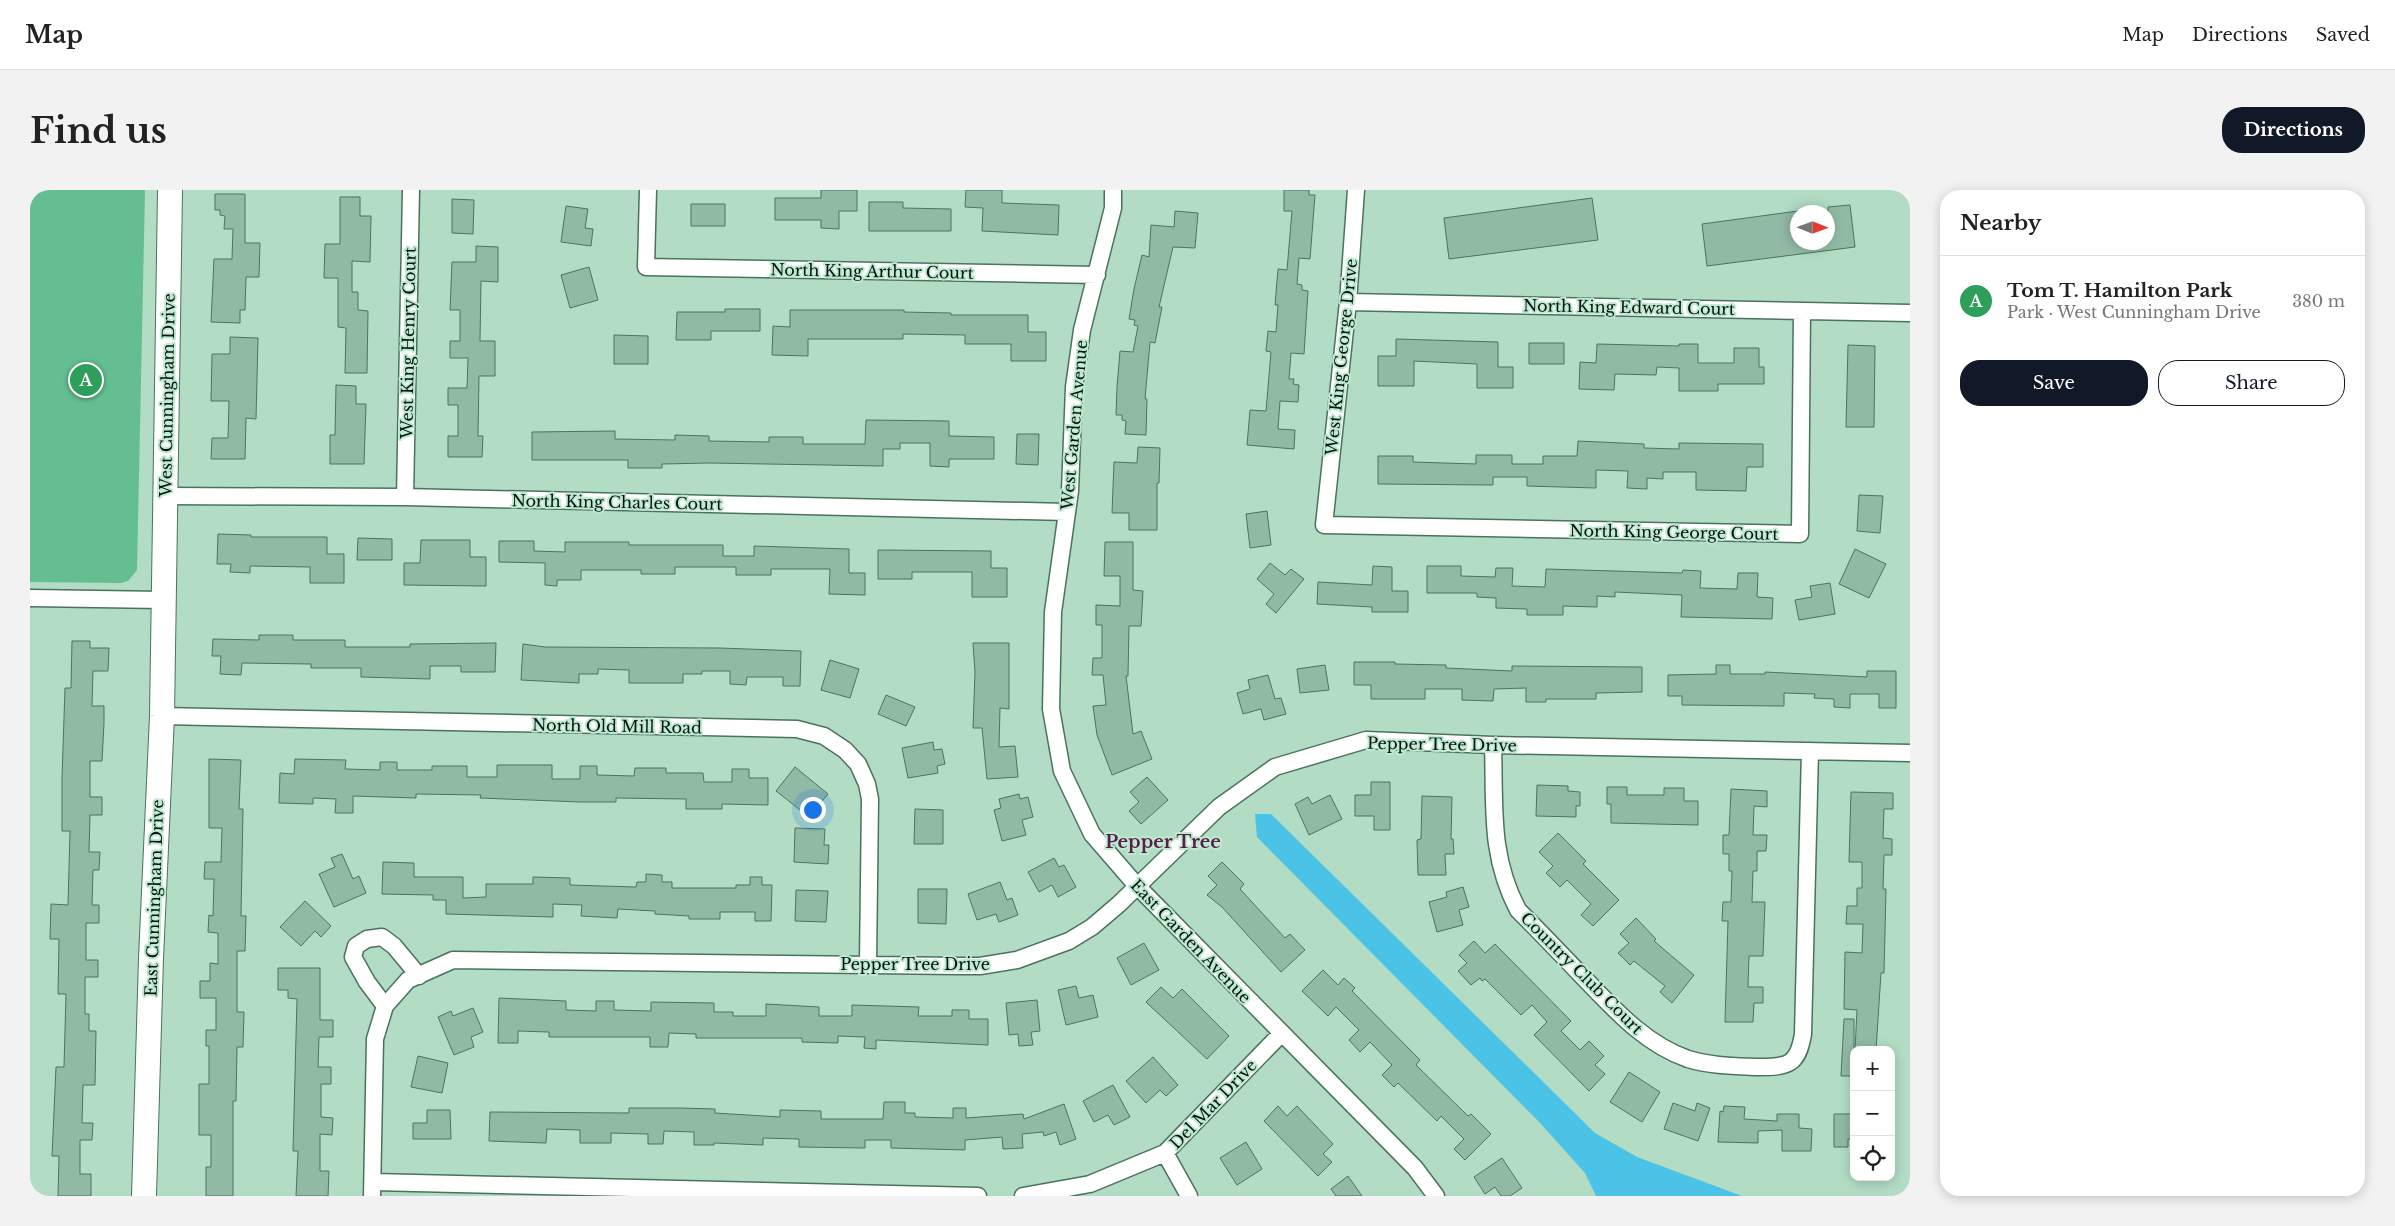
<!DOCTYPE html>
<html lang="en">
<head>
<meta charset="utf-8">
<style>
	:root { --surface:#fff; --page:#f2f2f2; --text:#222; --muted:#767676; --line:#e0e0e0; --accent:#111827 }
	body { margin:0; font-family:"Libre Baskerville",serif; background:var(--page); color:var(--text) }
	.controls { position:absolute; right:15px; bottom:15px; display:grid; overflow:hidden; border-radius:10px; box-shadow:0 2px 12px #0003 }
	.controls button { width:45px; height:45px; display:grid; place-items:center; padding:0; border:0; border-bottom:1px solid var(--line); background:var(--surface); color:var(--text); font:25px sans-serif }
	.compass { position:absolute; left:1760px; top:15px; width:45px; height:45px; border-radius:50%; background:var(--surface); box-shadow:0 2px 12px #0003; rotate:91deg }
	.you { position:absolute; left:782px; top:619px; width:18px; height:18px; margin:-12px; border:4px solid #fff; border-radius:50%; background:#1a73e8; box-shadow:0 0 0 8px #1a73e833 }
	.badge { display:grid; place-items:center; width:32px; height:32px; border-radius:50%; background:var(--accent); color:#fff; font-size:16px; font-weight:700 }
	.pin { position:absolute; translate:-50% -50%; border:2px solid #fff; box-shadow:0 1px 5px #0006 }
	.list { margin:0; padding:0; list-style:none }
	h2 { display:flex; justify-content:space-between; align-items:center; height:65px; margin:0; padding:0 20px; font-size:21px }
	h2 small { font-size:16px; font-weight:400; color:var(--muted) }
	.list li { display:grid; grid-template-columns:32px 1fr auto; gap:15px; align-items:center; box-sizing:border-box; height:90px; padding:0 20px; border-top:1px solid var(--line) }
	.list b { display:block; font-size:19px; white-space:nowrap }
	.list p { margin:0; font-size:16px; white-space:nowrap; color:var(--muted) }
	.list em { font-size:16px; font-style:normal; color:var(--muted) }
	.actions { display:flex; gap:10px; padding:15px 20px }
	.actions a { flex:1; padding:11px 0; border:1px solid var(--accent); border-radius:20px; text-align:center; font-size:18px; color:var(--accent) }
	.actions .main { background:var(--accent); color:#fff }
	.icon { flex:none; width:28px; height:28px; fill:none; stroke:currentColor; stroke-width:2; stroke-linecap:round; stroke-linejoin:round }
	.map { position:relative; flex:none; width:1880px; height:1006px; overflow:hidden; border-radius:20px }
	header { display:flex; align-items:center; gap:30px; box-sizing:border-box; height:70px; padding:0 25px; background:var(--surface); border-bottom:1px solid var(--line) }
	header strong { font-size:24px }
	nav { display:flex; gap:28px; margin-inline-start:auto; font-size:18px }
	.intro { display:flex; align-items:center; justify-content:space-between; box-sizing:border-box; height:120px; padding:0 30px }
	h1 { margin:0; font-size:35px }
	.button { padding:12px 22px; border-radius:20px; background:var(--accent); color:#fff; font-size:18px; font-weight:700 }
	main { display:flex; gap:30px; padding:0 30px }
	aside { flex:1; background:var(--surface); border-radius:20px; box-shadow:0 2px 12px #0003 }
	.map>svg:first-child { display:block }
</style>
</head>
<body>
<header>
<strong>Map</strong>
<nav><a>Map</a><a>Directions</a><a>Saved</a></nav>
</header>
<div class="intro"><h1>Find us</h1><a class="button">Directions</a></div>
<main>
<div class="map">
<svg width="1880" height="1006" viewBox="0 0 1880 1006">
	<rect width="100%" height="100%" fill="#b2dcc4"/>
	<path fill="#64be92" d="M0,0H115L107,380L98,391L91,393L0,392Z"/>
	<path fill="#4bc3e6" d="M1225,624H1241L1565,943L1607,967L1712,1006H1566L1555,983L1511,934L1227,647Z"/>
	<path fill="#91baa4" stroke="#4d735f" d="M791,0H827V21H809V39L791,38V30H745V8H791Z
		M936,0H972V13L1029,15L1028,45L952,41L953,18L935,17Z
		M1254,0H1279V5H1285L1280,69L1269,68L1267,94L1272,95V100L1278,101L1274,164L1261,163L1259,189H1264L1263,194L1269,195L1268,212L1250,211L1248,239L1265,240L1264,259L1217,255L1220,220L1236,221L1241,162L1236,161L1238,141L1246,142L1248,115H1245L1248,79L1257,80L1262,21H1254Z
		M185,4H215V53H230L229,87H216L215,120H210V133L181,132L184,69H202L203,39H194L195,26L190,25V20H185Z
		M310,7H330V26H341L340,72L322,71V102H328V120L338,121L337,183H315L316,138L308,137V88H294L295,54H310Z
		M1562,8L1568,50L1419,69L1414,28Z
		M422,9L444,10L443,44L422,43Z
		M839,12H873V18L921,19V41H839Z
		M661,14H695V36H661Z
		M1820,15L1825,57L1677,76L1672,34L1768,21V52L1798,53V17Z
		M536,16L558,19L555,38L563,39L561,56L531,52Z
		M1145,21L1168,23L1165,58L1143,57L1129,117H1132L1125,153L1120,152L1115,209H1117L1116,245L1095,244L1096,231L1092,230V225H1086L1087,197L1090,161L1103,162L1108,136L1104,135L1105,130L1099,129L1104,99L1112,65L1119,67L1121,35L1144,37Z
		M446,56L468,57V92L451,91L450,151H465V186H449L448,246H453L452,267H418V246H428V215H418V198H437L438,168H420V151H430V120H420L422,72H446Z
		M559,77L568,110L540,118L531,85Z
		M695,119H730V141H681V150H646L647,122H695Z
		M760,120H874V122L921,123V125H998V142H1016V171H981V154H935V145L873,144V149H778V166L742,165L743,136L760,137Z
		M584,145L618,146V174H584Z
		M200,147L228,148L226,229L216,228L215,269H181L182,248H198L199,211H181L182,164H200Z
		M1366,149L1468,152V177H1483V198H1447V174L1384,171V196H1348V166H1366Z
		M1499,153H1534V174H1499Z
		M1567,154L1649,156V154H1668V173H1704V158H1729V177H1734V194H1688V201H1649V178L1627,177L1626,185L1585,184L1584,200L1549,199L1550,172L1566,173Z
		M1818,155L1845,156L1844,237H1816Z
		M306,195L326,196V214H336L334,274H300V245H305Z
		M836,230L919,231V246L964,247V269H919V277L900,276V253H870V259H853V276L679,273L632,274V278H598V270H502V242L585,241V249L645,250V245L679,246V251L739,252V247H773V254H835Z
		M987,244H1009L1008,275L986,274Z
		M1548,251L1614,254V258L1649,259V253L1733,254V277H1717L1716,301L1666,300V282H1633V289L1617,288V299L1597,298L1598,281L1566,280V298L1497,296V287H1463V295L1348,294V266H1383V272L1446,274V265H1482V274H1513V266H1547Z
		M1108,257L1130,258L1129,293H1127V340H1099V323H1082L1084,272L1107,273Z
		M1829,305L1853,306L1850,343L1827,341Z
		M1237,321L1241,355L1220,358L1216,324Z
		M188,344L221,345V347H297V364H314V393H280V377L220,376V383L200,382L201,374H187Z
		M328,348L362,349V370H327Z
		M391,350H440V367H456V396L374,395V373H390Z
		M469,351H504V361L535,362V352H599V355H693V366H724V356L819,359V383H835V405L799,404L800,379H741V385H706V377H645V384H611V380H551V390H527V396L515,395V373L469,372Z
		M1075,352H1103V400L1113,401L1111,436H1099L1098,486H1096L1103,544L1111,541L1122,569L1082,585L1067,545L1063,516L1076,515L1073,485H1062L1063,468H1072V435H1066V415L1090,416V386H1074Z
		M1825,359L1856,374L1839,408L1809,394Z
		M848,360L961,361V378H977V407H942V382H882V389H848Z
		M1240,373L1255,385L1261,379L1274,389L1246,423L1236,414L1244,404L1227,389Z
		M1343,376L1362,377V401H1378V422H1342V417L1287,414L1288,392L1342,395Z
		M1397,376H1431V386L1465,387L1466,378H1483L1482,396L1515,397L1516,379L1652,383L1653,380L1671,381L1670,398L1707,399L1708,383H1728L1727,407L1743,408L1742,429L1651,427L1652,405L1585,402V407L1567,406V417L1533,416V425H1497V419L1466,418V408L1447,407V403H1397Z
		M1800,393L1805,424L1769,430L1765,410L1782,407L1780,396Z
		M229,445H263V450H315V457H380V454L466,453L465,482H431V476H400V489L331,487V478H281V474L212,473L211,485L190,484L191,466H182L183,449L229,450Z
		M42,451H60V458H79L78,481H63L62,516H74V533L72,571H60V607H72V625H60L59,662H70L69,680H63L62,715H69V733H56V770H68V787H55V824H59V841H66L65,895H53L52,933H63L62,950H50V984H61V1006H28L29,966H22L26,877H34L36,804H28L29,749H20L21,714L38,715L40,641H32V588L35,498H41Z
		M943,453H979V519L970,518L969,557L985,556L988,587L957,589L952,538H943L945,482Z
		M493,454L515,457L690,458L771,461L770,496H753V487H717L716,495L700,494V481H672V484H653V493H599V480L568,479V484H549V493L491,490Z
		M800,470L829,479L820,508L791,500Z
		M1324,472H1365V474L1416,475V478L1482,481V476L1612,477V502L1566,503V509H1516V512H1496V498L1464,499L1463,511L1432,510V499H1395V509H1341V495H1324Z
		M1295,475L1299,500L1270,503L1267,479Z
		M1686,475H1700V484H1735V482L1837,487V481H1866V518H1849V504H1820V518L1804,517V509L1784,508L1785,504L1754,503V516L1652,515V506H1638V485L1686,484Z
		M1238,485L1245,509L1251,508L1256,524L1234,530L1231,519L1213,524L1207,503L1220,499L1218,490Z
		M856,505L885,517L876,536L848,524Z
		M903,552L904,560L912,559L915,574L907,576L908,583L878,588L872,558Z
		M179,569L211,570L209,619H213L211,726H216L215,761H207V822H214L213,857H207L206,911H203V1006H176V977H181V945H169V894H179V856H176V840H186V808H170V791H180V773L188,774V743L178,742L179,725L183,726L184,689H174L175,672H191L192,638H179Z
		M265,569L316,570L315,579L350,580V572H367V580H402V576H437V587H467V575H522V589H550V576H567V585L604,586L605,578H636V583H673L674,592H702V579H719V588H738V615L692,614V619H656V609L586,608V612H550L450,608L451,605L386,604V608L323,606V623H305L306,609L283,608V614L249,613L250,583L264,584Z
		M765,577L798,604L779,627L746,601Z
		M1117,587L1138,610L1111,634L1099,621L1109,612L1100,602Z
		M1341,592H1360V640H1344V626H1325V605H1341Z
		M1507,595L1538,596V601L1550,602V616H1546V627L1506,626Z
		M1577,597H1597V605H1634V598H1654V611H1668V635L1581,633V614H1577Z
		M1701,599L1737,601V617L1724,616L1723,645H1737L1736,661H1727V681H1723L1722,712H1735L1733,766H1719L1718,797H1733V813H1724L1723,832H1695L1698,731H1692L1693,712H1701L1702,681H1699V664H1693V645H1699Z
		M1821,602L1863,603V619H1854L1853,648L1862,649V665H1854L1853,699H1856L1854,783H1851L1846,860H1825L1827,820L1814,819L1815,762L1832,763L1833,734H1816L1817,716H1827V698H1832V672H1819Z
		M989,604L990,609L998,607L1003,627L992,630L996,645L972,651L964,620L971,618L969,609Z
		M1300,605L1312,629L1279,645L1265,614L1278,607L1282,614Z
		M1392,606L1422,607L1421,649H1423L1424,664H1415L1416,685H1388L1387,650L1391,649Z
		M885,619L913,620V654H884Z
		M765,638L795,639L794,655H799L798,674L764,672Z
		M1528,643L1556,671L1553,674L1589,710L1563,736L1551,725L1561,714L1537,690L1530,697L1516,683L1523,676L1509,662Z
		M312,664L323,689L329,686L336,703L304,717L289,684L305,677L301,668Z
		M1024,668L1029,677L1034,675L1046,697L1028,707L1022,695L1009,702L998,682Z
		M353,672L384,673V687H433V708L456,707V694H503V687L540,688V695L606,697L607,692H616V684L632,685V692H642V698H706V695H720V687H732V695H742L741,731H725V722H690V729H659V726L625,724V721L588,719L587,728L551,726L552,715L523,714V727L416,724V710H403V705L352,704Z
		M1192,672L1214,694L1210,699L1255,748L1260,744L1275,760L1251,782L1192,717L1177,705L1187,695L1178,686Z
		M970,692L977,710L982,708L988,725L969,732L966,724L947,730L938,704Z
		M1433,697L1439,717L1429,720L1433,735L1407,742L1399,712L1417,707L1416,702Z
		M888,699H917L916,734L888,733Z
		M766,700L798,701L796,732L765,731Z
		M275,711L301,736L291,747L285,741L271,756L250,737Z
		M1606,728L1626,749L1624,751L1664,785L1642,813L1630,802L1635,796L1604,771L1600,775L1588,763L1599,753L1590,744Z
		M1444,751L1455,763L1465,754L1541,831L1531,841L1550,860L1559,851L1574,866L1565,875L1575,884L1559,901L1504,845L1517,832L1502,815L1491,825L1455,789L1452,791L1450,788L1441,795L1428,781L1437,773L1429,765Z
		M1114,753L1129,780L1101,795L1087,768Z
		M248,778H290V830H303V847H289L288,877H301V894H291V927L303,928L302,945L290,944V981H299L298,1006H266L268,961H263L267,809L258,808V800H248Z
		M1293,780L1308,795L1314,788L1325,798L1322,801L1390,870L1386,875L1438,926L1441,924L1461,944L1435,970L1424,959L1434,949L1411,926L1407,931L1368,893L1364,897L1352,885L1362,875L1340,852L1330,862L1319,850L1329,840L1306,817L1298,826L1272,801Z
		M1046,796L1049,808L1063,805L1068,827L1036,835L1028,800Z
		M1131,797L1143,808L1152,799L1199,846L1177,869L1116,812Z
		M469,808L536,811V820L566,821V811H584V820L621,821V812L684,813V822H703V826H736V814L789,817V826H822V815L889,817L888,826H922V820H939V829H958V855L846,850V859L834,858L835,847L808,846V853L772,852V848H666V844L639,843L638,857H620V847H519V842L488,841V853H468Z
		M1007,810L1010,841L1001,842L1003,855L989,856L988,844L979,845L976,813Z
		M443,818L453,842L441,847L444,857L424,865L408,827L421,821L423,826Z
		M1814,829H1824V886H1811Z
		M388,866L418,873L412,903L381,897Z
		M1123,867L1148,895L1136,906L1130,900L1116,913L1096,891Z
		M1599,882L1630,902L1612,932L1580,912Z
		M1083,895L1100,927L1084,935L1078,925L1064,932L1053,911Z
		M854,912H875V923H885V927L923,928V918H936V928L993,924L994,929L1034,914L1046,949L1030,955L1026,942L1014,946L1013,942L992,944L993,958L973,959L972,947L935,950V960L861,958V950H835V958L769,957V949L733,948V955L684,953V955H664V942L634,941L633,954H618V944L581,943V953H550V940L517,939L516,953L459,951L460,922L599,923V918H650L685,919V923L750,927V920L791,921V929H853Z
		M1643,913L1665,921L1667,913L1680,918L1668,951L1634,939Z
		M1248,916L1257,926L1267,916L1303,954L1293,964L1302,972L1288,986L1234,931Z
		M1694,916L1715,917L1714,929L1747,931V924H1769V938L1782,939L1781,961H1752V940L1728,941V953L1688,952L1690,921L1693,922Z
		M397,920H420L421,949H383V933H397Z
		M1804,924H1824V949H1818V957H1804Z
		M1216,952L1232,979L1207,995L1190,968Z
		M1472,968L1492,998L1480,1006H1471L1465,997L1455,1004L1444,987Z
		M1318,986L1332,1006H1306L1301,999Z"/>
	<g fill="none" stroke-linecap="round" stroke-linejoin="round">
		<g stroke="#4b725d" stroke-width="19">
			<path id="street" d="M618,0L616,77L1067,85
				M1083,0V18L1052,140L1044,197L1040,301L1023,422L1021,519L1032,581L1062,644L1107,696L1385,978L1406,1006
				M1326,0L1318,112L1294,335L1770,344L1772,121
				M1318,112L1880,123
				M136,306L375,307L1037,322
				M375,307L381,0
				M0,408L133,410
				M132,526L767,539L794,546L815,560L828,574L837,594L840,609L838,774
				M1463,555C1465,616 1459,665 1488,720C1510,742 1532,765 1554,788C1585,820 1615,854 1658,869C1681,876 1705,876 1729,877C1758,877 1768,875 1773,844L1780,561
				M355,816L337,792L323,767L326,756L337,749L352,747L364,756L389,786
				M1135,963L1159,1006
				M343,992L948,1006
				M342,1006L345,849L355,816L378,790L423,770L929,776H950L987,770L1039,751L1062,737L1089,714L1189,617L1245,577L1336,550L1463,555L1880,563
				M993,1006L1060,994L1135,963L1251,844"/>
		</g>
		<g stroke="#4b725d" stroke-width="26">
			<path id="secondary" d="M114,1006L121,768L132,526L140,0"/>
		</g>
		<use href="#street" stroke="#fff" stroke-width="16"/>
		<use href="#secondary" stroke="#fff" stroke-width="24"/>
	</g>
	<g text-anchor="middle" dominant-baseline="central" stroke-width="4" stroke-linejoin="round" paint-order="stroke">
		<g font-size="16" fill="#06160e" stroke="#bfe9d1">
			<text transform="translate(842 81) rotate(1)">North King Arthur Court</text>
			<text transform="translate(1599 117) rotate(1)">North King Edward Court</text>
			<text transform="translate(378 153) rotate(-89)">West King Henry Court</text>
			<text transform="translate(1311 167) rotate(-84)">West King George Drive</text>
			<text transform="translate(137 205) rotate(-89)">West Cunningham Drive</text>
			<text transform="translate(1044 235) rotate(-85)">West Garden Avenue</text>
			<text transform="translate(587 312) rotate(1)">North King Charles Court</text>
			<text transform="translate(1644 342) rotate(1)">North King George Court</text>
			<text transform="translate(587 536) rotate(1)">North Old Mill Road</text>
			<text transform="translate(1412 554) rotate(1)">Pepper Tree Drive</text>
			<text transform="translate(124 708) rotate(-88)">East Cunningham Drive</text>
			<text transform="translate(1161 751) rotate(46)">East Garden Avenue</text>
			<text x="885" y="774">Pepper Tree Drive</text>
			<text transform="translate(1552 783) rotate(45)">Country Club Court</text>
			<text transform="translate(1183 914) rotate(-46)">Del Mar Drive</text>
		</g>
		<g font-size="18" font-weight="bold" fill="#581f47" stroke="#bfe9d1">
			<text x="1133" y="652">Pepper Tree</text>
		</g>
	</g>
</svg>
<div class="controls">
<button>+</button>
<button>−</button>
<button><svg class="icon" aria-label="locate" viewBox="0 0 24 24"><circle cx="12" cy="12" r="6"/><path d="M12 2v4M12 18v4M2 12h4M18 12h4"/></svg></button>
</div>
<svg class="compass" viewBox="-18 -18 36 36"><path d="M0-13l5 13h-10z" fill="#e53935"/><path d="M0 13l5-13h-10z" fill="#767676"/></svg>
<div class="you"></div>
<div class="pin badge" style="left:56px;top:190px;background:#2e9e5b">A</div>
</div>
<aside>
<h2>Nearby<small></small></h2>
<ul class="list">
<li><span class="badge" style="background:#2e9e5b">A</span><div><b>Tom T. Hamilton Park</b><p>Park · West Cunningham Drive</p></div><em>380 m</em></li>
</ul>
<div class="actions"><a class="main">Save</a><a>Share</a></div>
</aside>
</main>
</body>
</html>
